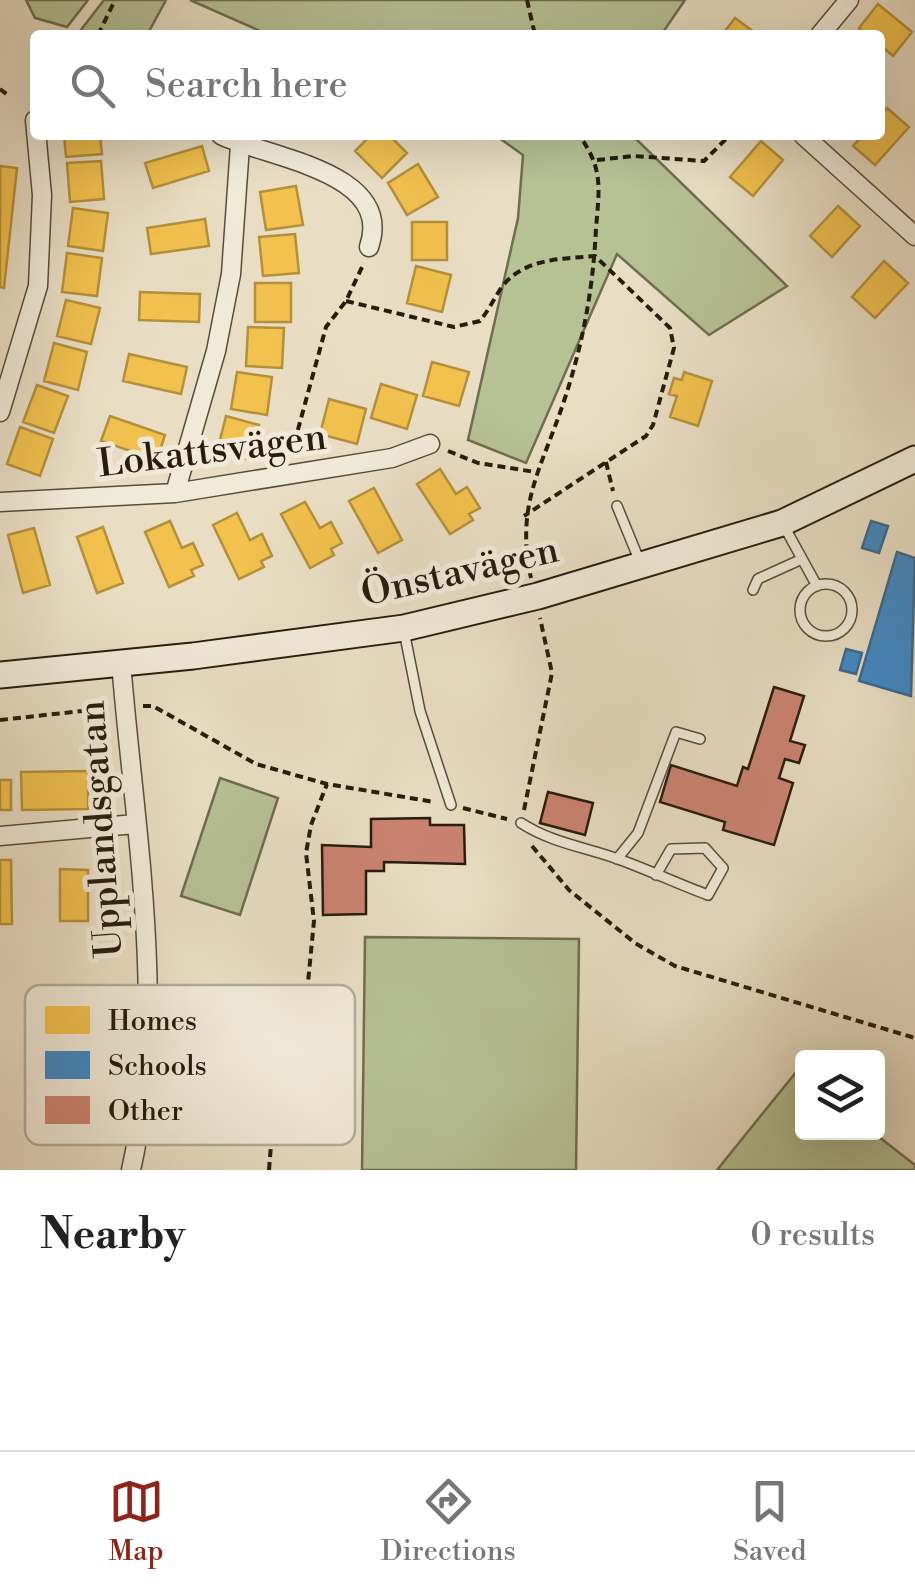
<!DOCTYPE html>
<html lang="en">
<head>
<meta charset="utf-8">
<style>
	:root { --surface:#fff; --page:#f6f6f6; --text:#222; --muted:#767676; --line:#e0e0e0; --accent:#8f2418 }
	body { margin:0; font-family:"Libre Bodoni",serif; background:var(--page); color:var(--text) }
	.controls { position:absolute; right:30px; bottom:30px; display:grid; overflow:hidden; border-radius:10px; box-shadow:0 10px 40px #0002 }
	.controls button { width:90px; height:90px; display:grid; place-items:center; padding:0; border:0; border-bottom:2px solid var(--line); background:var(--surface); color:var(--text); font:50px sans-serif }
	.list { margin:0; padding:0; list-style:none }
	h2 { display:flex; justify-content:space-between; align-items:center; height:130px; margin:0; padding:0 40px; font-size:42px }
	h2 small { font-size:32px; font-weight:400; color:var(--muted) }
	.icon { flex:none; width:55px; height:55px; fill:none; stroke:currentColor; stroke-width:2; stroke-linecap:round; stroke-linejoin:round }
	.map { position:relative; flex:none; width:915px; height:1170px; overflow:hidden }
	.search { position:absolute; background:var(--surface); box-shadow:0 10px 40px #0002; left:30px; right:30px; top:30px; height:110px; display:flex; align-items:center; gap:25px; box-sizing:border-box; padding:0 35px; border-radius:10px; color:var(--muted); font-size:38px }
	.sheet { height:280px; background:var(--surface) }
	nav { display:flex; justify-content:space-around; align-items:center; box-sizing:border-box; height:140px; border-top:2px solid var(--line); background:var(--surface); font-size:28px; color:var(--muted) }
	nav a { display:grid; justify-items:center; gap:5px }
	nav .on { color:var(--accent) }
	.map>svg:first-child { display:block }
</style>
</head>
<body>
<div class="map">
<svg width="915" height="1170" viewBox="0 0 915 1170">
	<rect width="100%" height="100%" fill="#e9dec4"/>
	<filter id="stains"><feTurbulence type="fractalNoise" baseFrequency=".002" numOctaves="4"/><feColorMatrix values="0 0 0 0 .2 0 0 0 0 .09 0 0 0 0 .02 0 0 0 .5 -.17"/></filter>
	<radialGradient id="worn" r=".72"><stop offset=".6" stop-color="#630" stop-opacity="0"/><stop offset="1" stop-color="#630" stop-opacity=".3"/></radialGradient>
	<path fill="#b6c194" stroke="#6e6e50" stroke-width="2.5" d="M26,0H88L67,27L35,18Z
		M104,0H166L147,35H77Z
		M190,0H685L661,35H269Z
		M495,135H632L787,286L709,335L617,254L526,463L468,440L518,218L523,155Z
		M220,778L278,798L240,915L181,896Z
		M365,937L579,939L576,1170H362Z
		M797,1071L802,1075V1132L874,1133L915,1165V1170H717Z"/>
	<path fill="#f2c14e" stroke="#b5903a" stroke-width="2.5" d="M878,4L912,32L893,56L880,45V35H868L859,28Z
		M735,18L758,35H722Z
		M887,108L909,127L875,165L853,146L863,135H880V116Z
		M64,135H100L102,154L66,157Z
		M371,135H389L407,153L382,178L355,151Z
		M761,141L783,160L753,196L730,177Z
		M202,146L209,171L153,188L145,163Z
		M101,161L104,199L70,202L67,163Z
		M418,164L438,197L407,215L388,183Z
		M0,166L17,168L4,288L0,287Z
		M296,186L303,225L266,230L260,192Z
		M838,206L860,226L832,257L810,236Z
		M73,208L108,213L103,251L68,246Z
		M205,219L209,246L151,254L147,228Z
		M412,222H447V260H412Z
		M295,234L299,273L263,276L259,237Z
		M67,253L102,258L97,296L62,292Z
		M884,261L908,283L875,318L852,297Z
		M416,266L451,275L442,312L407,303Z
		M255,283H291V322H255Z
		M140,292L200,294L199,322L139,320Z
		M66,300L100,308L91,344L57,336Z
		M248,327L284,328L282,368L246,366Z
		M54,343L87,352L78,390L44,381Z
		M129,354L187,367L181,394L123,381Z
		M432,362L469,372L459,406L423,396Z
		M237,372L272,377L267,415L231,409Z
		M684,372L712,381L698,426L670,417L677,396L669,394L674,378L682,380Z
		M381,384L417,395L407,429L371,418Z
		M37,385L68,396L54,433L23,422Z
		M329,399L366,409L357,444L320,434Z
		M110,416L165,435L157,460L101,441Z
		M226,416L259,425L250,460L217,452Z
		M20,427L53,439L40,476L7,464Z
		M440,469L456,494L467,487L480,508L469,514L473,520L450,534L417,484Z
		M374,488L402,540L378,553L349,501Z
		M305,502L320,528L331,522L342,543L331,549L334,555L310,568L281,514Z
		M237,513L250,540L262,534L272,556L261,561L264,567L239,579L213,525Z
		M170,521L182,548L193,543L203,565L191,570L194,576L169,587L145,532Z
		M103,527L123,583L97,593L77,537Z
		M34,528L50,585L23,593L8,535Z
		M88,771V809L22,810L21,772Z
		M0,780H11V810H0Z
		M0,860H11L12,924H0Z
		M60,869L88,870V921H60Z"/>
	<path fill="#3f88c5" stroke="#38688e" stroke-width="2.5" d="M871,521L888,526L879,553L862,548Z
		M897,552L915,558L911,696L859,681Z
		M846,649L862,653L856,674L840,670Z"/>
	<path fill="#cb8371" stroke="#271c0d" stroke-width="2.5" d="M774,687L804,696L790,741L805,745L799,763L785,759L779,778L793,783L774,845L723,830L725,822L660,802L671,765L737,786L743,767L748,769Z
		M548,792L593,803L585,835L540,823Z
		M430,818V825H464L465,864L384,862V871H366V914L323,915L322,845L371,847V819Z"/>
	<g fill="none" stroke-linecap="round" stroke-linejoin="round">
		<g stroke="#584c3b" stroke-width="12">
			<path id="lane" d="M617,506L640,562
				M784,526L817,586
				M800 610a26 26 0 1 1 52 0a26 26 0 1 1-52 0Z
				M753,590L758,579L802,559
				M404,631L420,711L451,805
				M521,823C552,843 585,847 618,859C649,870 678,884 708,895L723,868L705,848L671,849L656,875
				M617,859L638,833L676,732L700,739"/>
		</g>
		<g stroke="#584c3b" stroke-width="21">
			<path id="street" d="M820,35L849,0
				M221,135C267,158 395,171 369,247
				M803,135L915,236
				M0,412L38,286L42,195L35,120
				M175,493L216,351L231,274L240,145
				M0,502L175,493L392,458L430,444
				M121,662C134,827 168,1006 131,1170
				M0,836L135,824"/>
		</g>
		<g stroke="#271c0d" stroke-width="29">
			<path id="secondary" d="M0,675L193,656L404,628L538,596L782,523L915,459"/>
		</g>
		<path stroke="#271c0d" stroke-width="4" stroke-dasharray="8 5" stroke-linecap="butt" d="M527,0L535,35
			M98,35L115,0
			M0,89L9,96
			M597,160L634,156L704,161L730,135
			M346,301L454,327L480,321C488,311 494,299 501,288C523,258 561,259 595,256L670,328L674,348L653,425L646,436L524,516
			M448,451L478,463L535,472
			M291,455L326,327L346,301L363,265
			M606,462L613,491
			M531,578C515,504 542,468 564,401C583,344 593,289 596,229C599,188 604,170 579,135
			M143,706H153L256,764L327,784L434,802
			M0,720L109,708
			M463,808L507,819
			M524,810L552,673L540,618
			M532,846L569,890L635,943L675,966L915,1038
			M269,1170L271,1145L305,1013L314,921L306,853L311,825L327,784"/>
		<use href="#lane" stroke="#f1ead9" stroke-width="9"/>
		<use href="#street" stroke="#f1ead9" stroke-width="18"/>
		<use href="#secondary" stroke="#f1ead9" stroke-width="25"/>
	</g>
	<g text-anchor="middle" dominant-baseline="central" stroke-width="10" stroke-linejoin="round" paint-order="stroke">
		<g font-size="38" fill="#271c0d" stroke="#f1ead9">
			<text transform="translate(212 451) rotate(-7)">Lokattsvägen</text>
			<text transform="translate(460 572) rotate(-13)">Önstavägen</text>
			<text transform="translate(101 829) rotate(-94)">Upplandsgatan</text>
		</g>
	</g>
	<rect x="25" y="985" width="330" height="160" rx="15" fill="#f1ead9" stroke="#b4ac9c" stroke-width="2.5"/>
	<rect x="45" y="1006" width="45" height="28" fill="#f2c14e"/>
	<rect x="45" y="1051" width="45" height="28" fill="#3f88c5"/>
	<rect x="45" y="1096" width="45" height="28" fill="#cb8371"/>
	<g font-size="28" fill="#271c0d">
		<text x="108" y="1030">Homes</text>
		<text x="108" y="1075">Schools</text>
		<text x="108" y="1120">Other</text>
	</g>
	<rect width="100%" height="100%" filter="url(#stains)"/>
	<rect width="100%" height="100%" fill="url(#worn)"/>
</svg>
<div class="controls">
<button><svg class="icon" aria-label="layers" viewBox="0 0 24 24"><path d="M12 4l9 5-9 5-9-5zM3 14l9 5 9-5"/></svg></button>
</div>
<div class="search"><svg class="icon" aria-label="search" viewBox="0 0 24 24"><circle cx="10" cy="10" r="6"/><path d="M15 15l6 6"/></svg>Search here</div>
</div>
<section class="sheet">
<h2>Nearby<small>0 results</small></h2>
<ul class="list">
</ul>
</section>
<nav>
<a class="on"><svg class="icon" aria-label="map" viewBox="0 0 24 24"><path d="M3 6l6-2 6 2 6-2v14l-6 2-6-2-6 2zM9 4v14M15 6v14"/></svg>Map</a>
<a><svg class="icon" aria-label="directions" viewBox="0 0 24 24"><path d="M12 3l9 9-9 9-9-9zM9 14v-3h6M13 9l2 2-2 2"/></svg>Directions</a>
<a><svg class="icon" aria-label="saved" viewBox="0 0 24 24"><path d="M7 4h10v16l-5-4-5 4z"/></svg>Saved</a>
</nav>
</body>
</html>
